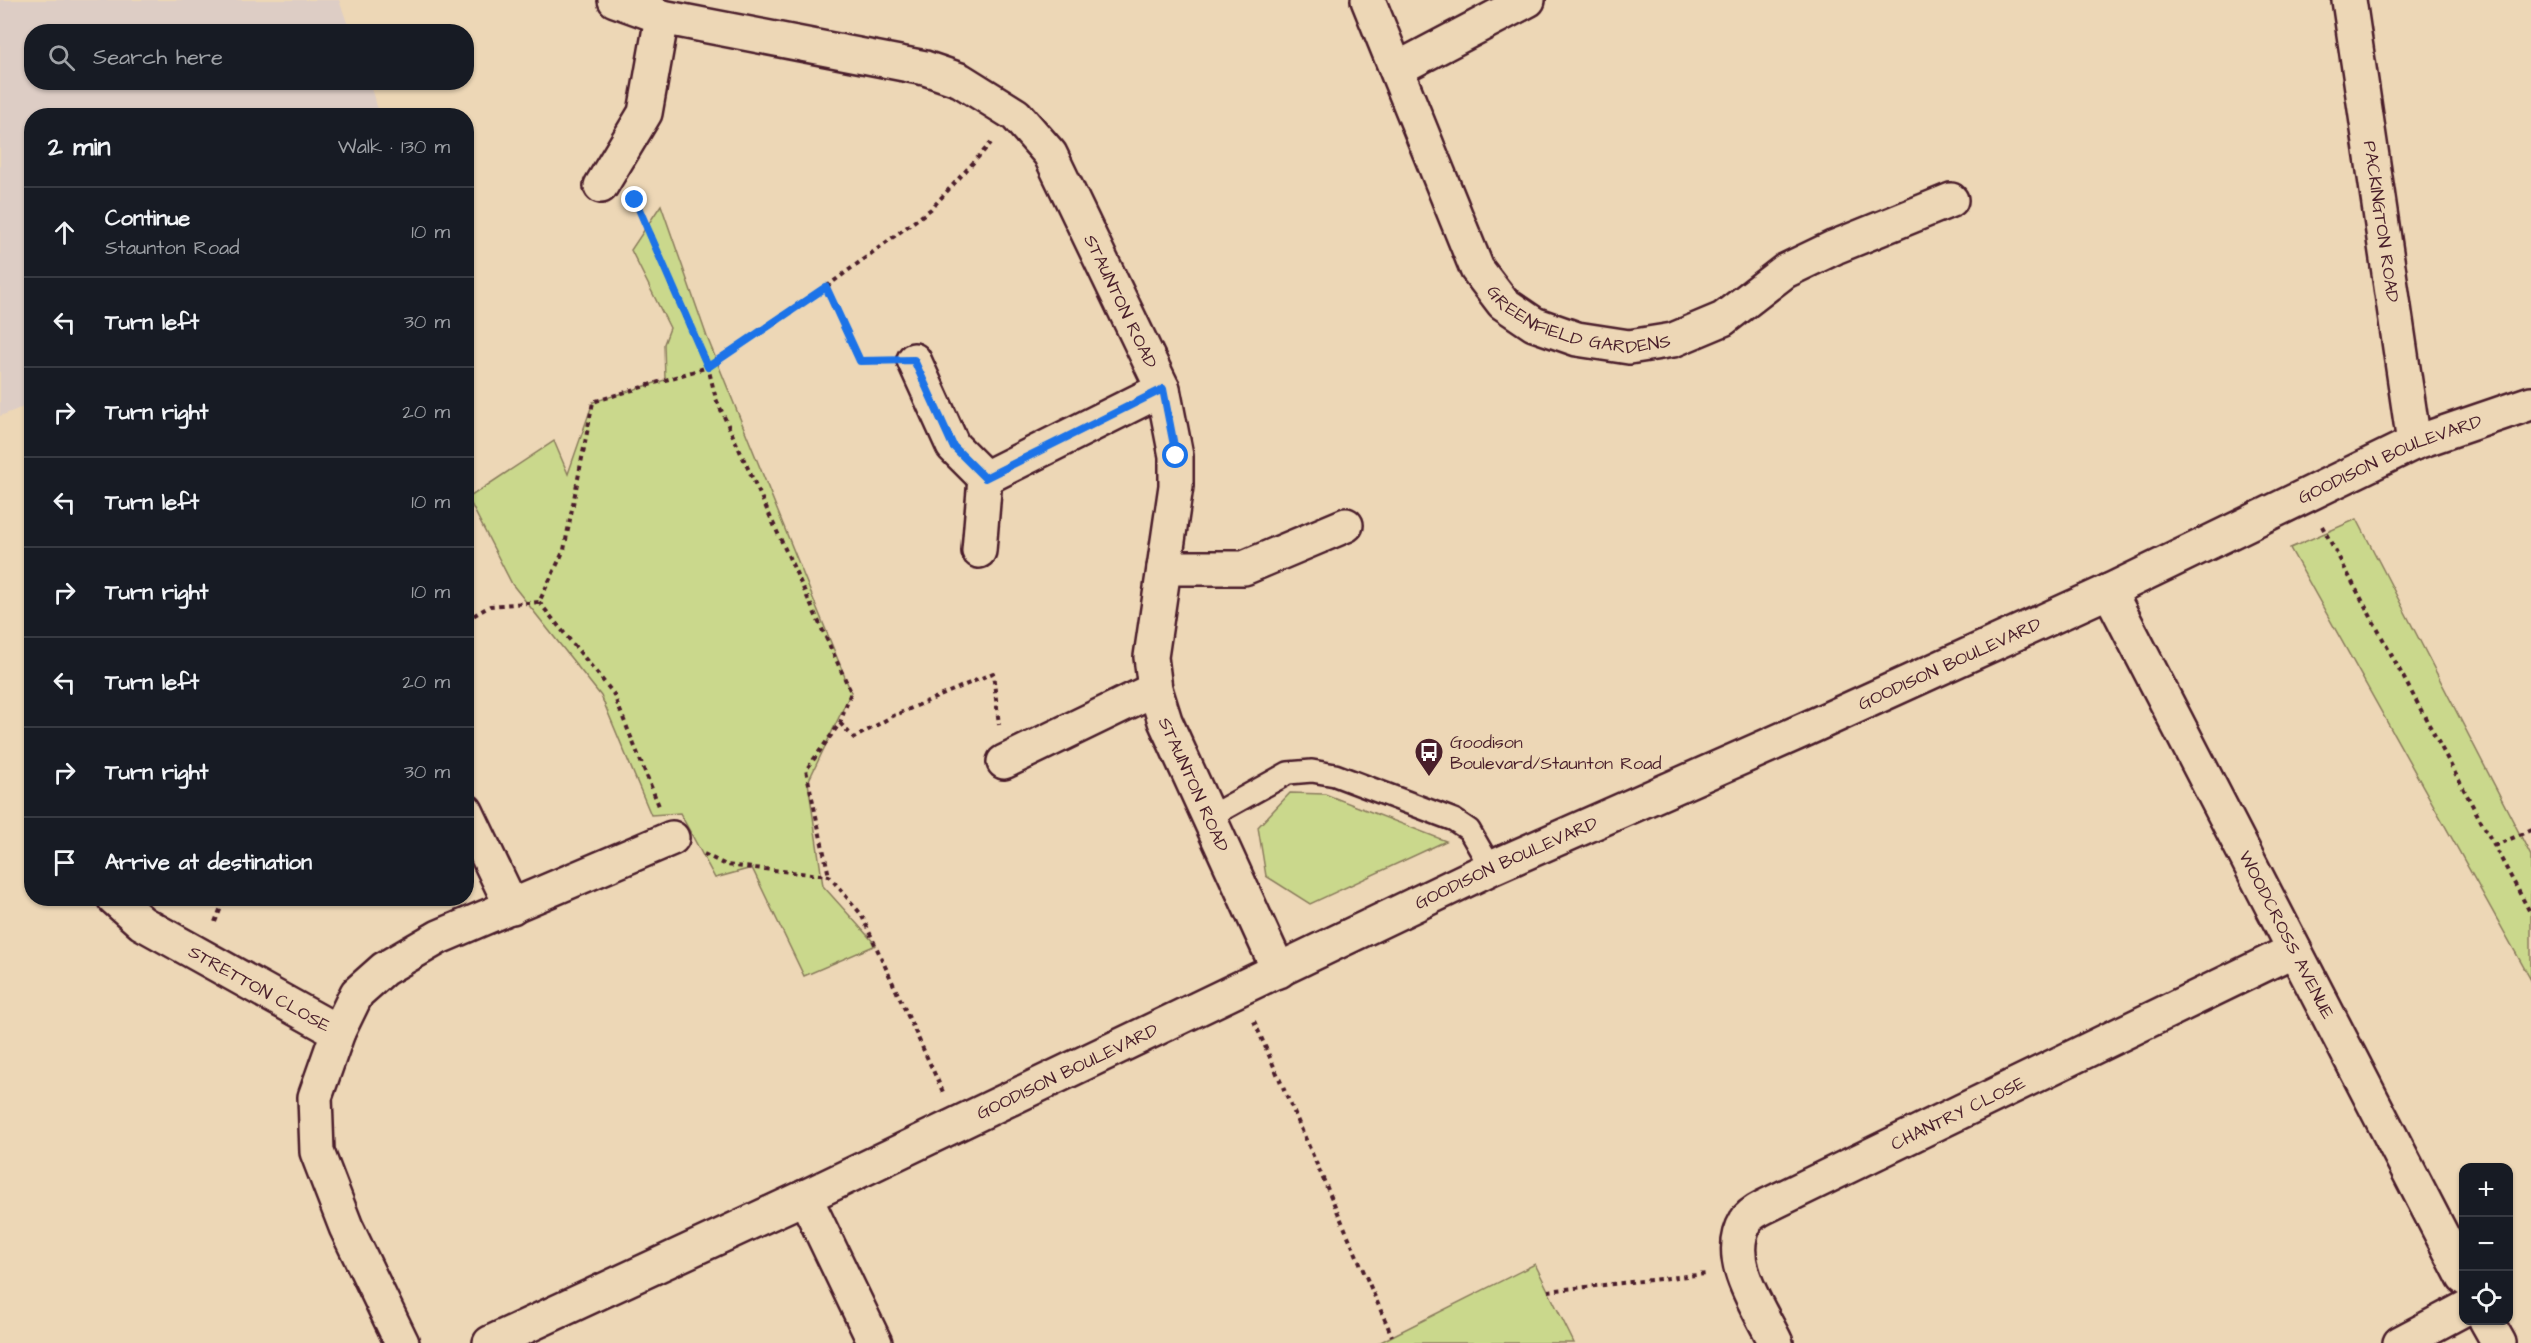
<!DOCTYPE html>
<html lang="en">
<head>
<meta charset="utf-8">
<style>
	:root { --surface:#171b24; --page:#242831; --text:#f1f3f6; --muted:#9ea1a6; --line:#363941 }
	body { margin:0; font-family:"Architects Daughter",sans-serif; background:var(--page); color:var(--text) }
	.controls { position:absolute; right:18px; bottom:18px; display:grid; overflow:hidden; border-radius:12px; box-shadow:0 2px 4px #0004 }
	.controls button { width:54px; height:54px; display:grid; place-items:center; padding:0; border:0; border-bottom:2px solid var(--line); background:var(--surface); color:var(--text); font:30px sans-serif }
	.stop { position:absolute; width:18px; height:18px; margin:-14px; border:4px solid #1a73e8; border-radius:50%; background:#fff }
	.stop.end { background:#1a73e8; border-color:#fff; box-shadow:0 2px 6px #0008 }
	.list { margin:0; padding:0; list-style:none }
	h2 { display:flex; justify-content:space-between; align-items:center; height:78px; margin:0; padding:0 24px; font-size:26px }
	h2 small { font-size:20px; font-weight:400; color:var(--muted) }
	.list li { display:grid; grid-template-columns:39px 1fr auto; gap:18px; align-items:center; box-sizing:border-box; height:90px; padding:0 24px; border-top:2px solid var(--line) }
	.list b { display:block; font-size:22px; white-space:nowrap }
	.list p { margin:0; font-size:20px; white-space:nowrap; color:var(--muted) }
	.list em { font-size:20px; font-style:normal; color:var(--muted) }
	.icon { flex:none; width:33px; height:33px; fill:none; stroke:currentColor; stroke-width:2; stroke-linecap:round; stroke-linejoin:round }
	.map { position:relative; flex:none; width:2531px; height:1343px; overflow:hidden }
	.search { position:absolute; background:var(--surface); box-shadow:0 2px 4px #0004; left:24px; top:24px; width:450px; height:66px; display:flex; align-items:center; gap:15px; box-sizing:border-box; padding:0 21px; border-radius:24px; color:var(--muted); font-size:22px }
	.panel { position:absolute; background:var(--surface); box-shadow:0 2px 4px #0004; left:24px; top:108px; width:450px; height:798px; border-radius:24px }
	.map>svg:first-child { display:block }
</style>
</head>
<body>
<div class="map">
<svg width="2531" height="1343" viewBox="0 0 2531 1343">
	<rect width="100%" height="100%" fill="#edd7b6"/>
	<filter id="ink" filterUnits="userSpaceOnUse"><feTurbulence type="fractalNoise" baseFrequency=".0167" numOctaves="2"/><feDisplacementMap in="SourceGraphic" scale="12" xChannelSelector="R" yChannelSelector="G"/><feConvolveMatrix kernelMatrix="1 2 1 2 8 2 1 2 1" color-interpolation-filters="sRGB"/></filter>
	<g filter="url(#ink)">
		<path fill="#ddcdc5" d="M0,0H339L350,31L32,32V82L369,83L380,115L32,116L31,404L0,416Z"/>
		<path fill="#cad88c" stroke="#8a7c5c" stroke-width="1.5" d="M661,205L707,337L851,692L808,782L823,886L876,945L804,976L752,868L715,878L680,813L651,815L601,696L512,584L468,498L554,441L568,474L593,402L665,380L664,344L670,328L631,250Z
			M2357,519L2531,856V980L2290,548Z
			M1290,793L1325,794L1446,841L1310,904L1266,876L1258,827Z
			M1535,1264L1574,1343H1379L1392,1336Z"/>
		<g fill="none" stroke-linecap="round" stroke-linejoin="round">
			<g stroke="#4a1f2b" stroke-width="26">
				<path id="lane" d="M1209,817L1288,773L1312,771L1335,775L1454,820L1469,830L1491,868"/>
			</g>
			<g stroke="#4a1f2b" stroke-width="38">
				<g id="street">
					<path id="s1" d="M615,0L662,17L925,68L960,80L1016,115L1050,154L1163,389L1176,456V486L1151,657L1155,689L1165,721L1279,971"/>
					<path id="s2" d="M1368,0L1477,269L1503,303L1534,324L1577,339L1629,347L1673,340L1723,319L1785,271L1835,247L1951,200"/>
					<path id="s3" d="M2349,0L2414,443"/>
					<path d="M1397,69L1528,0"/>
					<path d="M601,186L645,113L662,17"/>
					<path d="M914,360L953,446L985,478L1163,389"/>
					<path d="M979,551L985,478"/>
					<path d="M1164,568H1244L1346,525"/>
					<path id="s4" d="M2109,591L2464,1278"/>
					<path d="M1004,762L1155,689"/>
					<path d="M466,811L512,907"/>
					<path id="s5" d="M114,898L142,923L338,1032L315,1097L317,1152L346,1227L402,1343"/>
					<path d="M338,1032L357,993L384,969L439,937L672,838"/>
					<path d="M805,1197L875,1343"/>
					<path d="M2486,1320L2499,1343"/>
					<path id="s6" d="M1776,1343C1759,1307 1723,1260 1746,1221C1749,1215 1758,1210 1764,1207L2294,950"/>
					<path d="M2400,1343L2464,1309"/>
				</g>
			</g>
			<g stroke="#4a1f2b" stroke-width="38">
				<g id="secondary">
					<path id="s7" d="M490,1343L805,1197L1491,868L1806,729L2109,591L2414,443L2531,403"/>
				</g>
			</g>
			<path stroke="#4a1f2b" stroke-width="4" stroke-dasharray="4.5 4.5" stroke-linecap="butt" d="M635,200L708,367L716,399L851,692L840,723L806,770L829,876
				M826,287L860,361H879
				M2322,526L2531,914
				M539,602L613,693L659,806
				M466,620L490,606L539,602L564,550L593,402L708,367L826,287L931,209L991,143
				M840,723L854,738L893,716L993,673L999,725
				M2494,846L2531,830
				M704,854L726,865L829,876L861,914L943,1092
				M215,922L225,898
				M1254,1021L1392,1336
				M1548,1291L1706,1274"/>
			<use href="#lane" stroke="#edd7b6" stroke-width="21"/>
			<use href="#street" stroke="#edd7b6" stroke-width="33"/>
			<use href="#secondary" stroke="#edd7b6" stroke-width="33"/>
		</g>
	</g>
	<g fill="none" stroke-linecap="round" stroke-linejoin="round" filter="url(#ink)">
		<path stroke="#1a73e8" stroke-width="8" d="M635,200L708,367L826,287L860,361L914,360L953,446L985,478L1163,389L1176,456"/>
	</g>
	<defs>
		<g id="bus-pin" transform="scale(1.5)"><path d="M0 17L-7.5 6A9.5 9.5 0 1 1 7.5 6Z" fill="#4a1f2b" stroke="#edd7b6"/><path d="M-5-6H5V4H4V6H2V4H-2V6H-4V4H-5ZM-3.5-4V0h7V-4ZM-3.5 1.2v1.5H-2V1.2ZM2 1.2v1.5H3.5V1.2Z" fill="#fff"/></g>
	</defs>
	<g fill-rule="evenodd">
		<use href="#bus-pin" x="1429" y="752"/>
	</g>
	<g text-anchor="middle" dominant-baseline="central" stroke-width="6" stroke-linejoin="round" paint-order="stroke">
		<g font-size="18" fill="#4a1f2b" stroke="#edd7b6">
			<text stroke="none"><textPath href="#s3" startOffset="224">PACKINGTON ROAD</textPath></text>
			<text stroke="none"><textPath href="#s1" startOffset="636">STAUNTON ROAD</textPath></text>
			<text stroke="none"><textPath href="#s2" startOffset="412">GREENFIELD GARDENS</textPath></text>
			<text stroke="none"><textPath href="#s7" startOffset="2096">GOODISON BOULEVARD</textPath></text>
			<text stroke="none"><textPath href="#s7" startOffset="1610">GOODISON BOULEVARD</textPath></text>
			<text stroke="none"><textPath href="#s1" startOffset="1140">STAUNTON ROAD</textPath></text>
			<text stroke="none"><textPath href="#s7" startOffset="1124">GOODISON BOULEVARD</textPath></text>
			<text stroke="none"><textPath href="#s4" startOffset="387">WOODCROSS AVENUE</textPath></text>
			<text stroke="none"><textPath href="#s5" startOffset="172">STRETTON CLOSE</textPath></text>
			<text stroke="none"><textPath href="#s7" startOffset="638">GOODISON BOULEVARD</textPath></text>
			<text stroke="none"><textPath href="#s6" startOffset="370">CHANTRY CLOSE</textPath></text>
		</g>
		<g font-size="18" fill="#4a1f2b" stroke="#edd7b6" text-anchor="start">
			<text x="1450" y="742">Goodison<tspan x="1450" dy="21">Boulevard/Staunton Road</tspan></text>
		</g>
	</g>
</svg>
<div class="controls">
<button>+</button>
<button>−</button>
<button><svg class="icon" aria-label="locate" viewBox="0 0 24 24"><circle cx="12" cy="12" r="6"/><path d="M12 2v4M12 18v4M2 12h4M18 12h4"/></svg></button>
</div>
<div class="stop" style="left:1176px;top:456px"></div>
<div class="stop end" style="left:635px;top:200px"></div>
<div class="search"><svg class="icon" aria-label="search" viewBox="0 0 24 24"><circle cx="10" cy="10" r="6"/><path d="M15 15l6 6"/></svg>Search here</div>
<section class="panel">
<h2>2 min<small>Walk · 130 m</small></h2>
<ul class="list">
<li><svg class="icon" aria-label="ahead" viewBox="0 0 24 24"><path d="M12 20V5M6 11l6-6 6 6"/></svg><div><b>Continue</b><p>Staunton Road</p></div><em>10 m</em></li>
<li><svg class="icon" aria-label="left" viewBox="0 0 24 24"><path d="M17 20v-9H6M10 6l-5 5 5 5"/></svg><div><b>Turn left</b></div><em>30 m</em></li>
<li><svg class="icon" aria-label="right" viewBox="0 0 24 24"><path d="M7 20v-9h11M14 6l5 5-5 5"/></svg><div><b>Turn right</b></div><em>20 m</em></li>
<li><svg class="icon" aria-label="left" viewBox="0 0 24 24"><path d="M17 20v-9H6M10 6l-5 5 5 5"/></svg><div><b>Turn left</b></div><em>10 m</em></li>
<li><svg class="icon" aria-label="right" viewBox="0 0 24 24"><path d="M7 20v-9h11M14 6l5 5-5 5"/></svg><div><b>Turn right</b></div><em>10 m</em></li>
<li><svg class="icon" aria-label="left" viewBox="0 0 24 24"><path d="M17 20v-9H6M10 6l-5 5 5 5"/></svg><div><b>Turn left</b></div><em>20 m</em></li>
<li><svg class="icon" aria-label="right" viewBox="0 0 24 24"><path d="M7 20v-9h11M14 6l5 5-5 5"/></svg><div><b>Turn right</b></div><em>30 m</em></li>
<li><svg class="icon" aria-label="arrive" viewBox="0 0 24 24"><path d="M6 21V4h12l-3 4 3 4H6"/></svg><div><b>Arrive at destination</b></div></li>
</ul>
</section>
</div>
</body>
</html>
